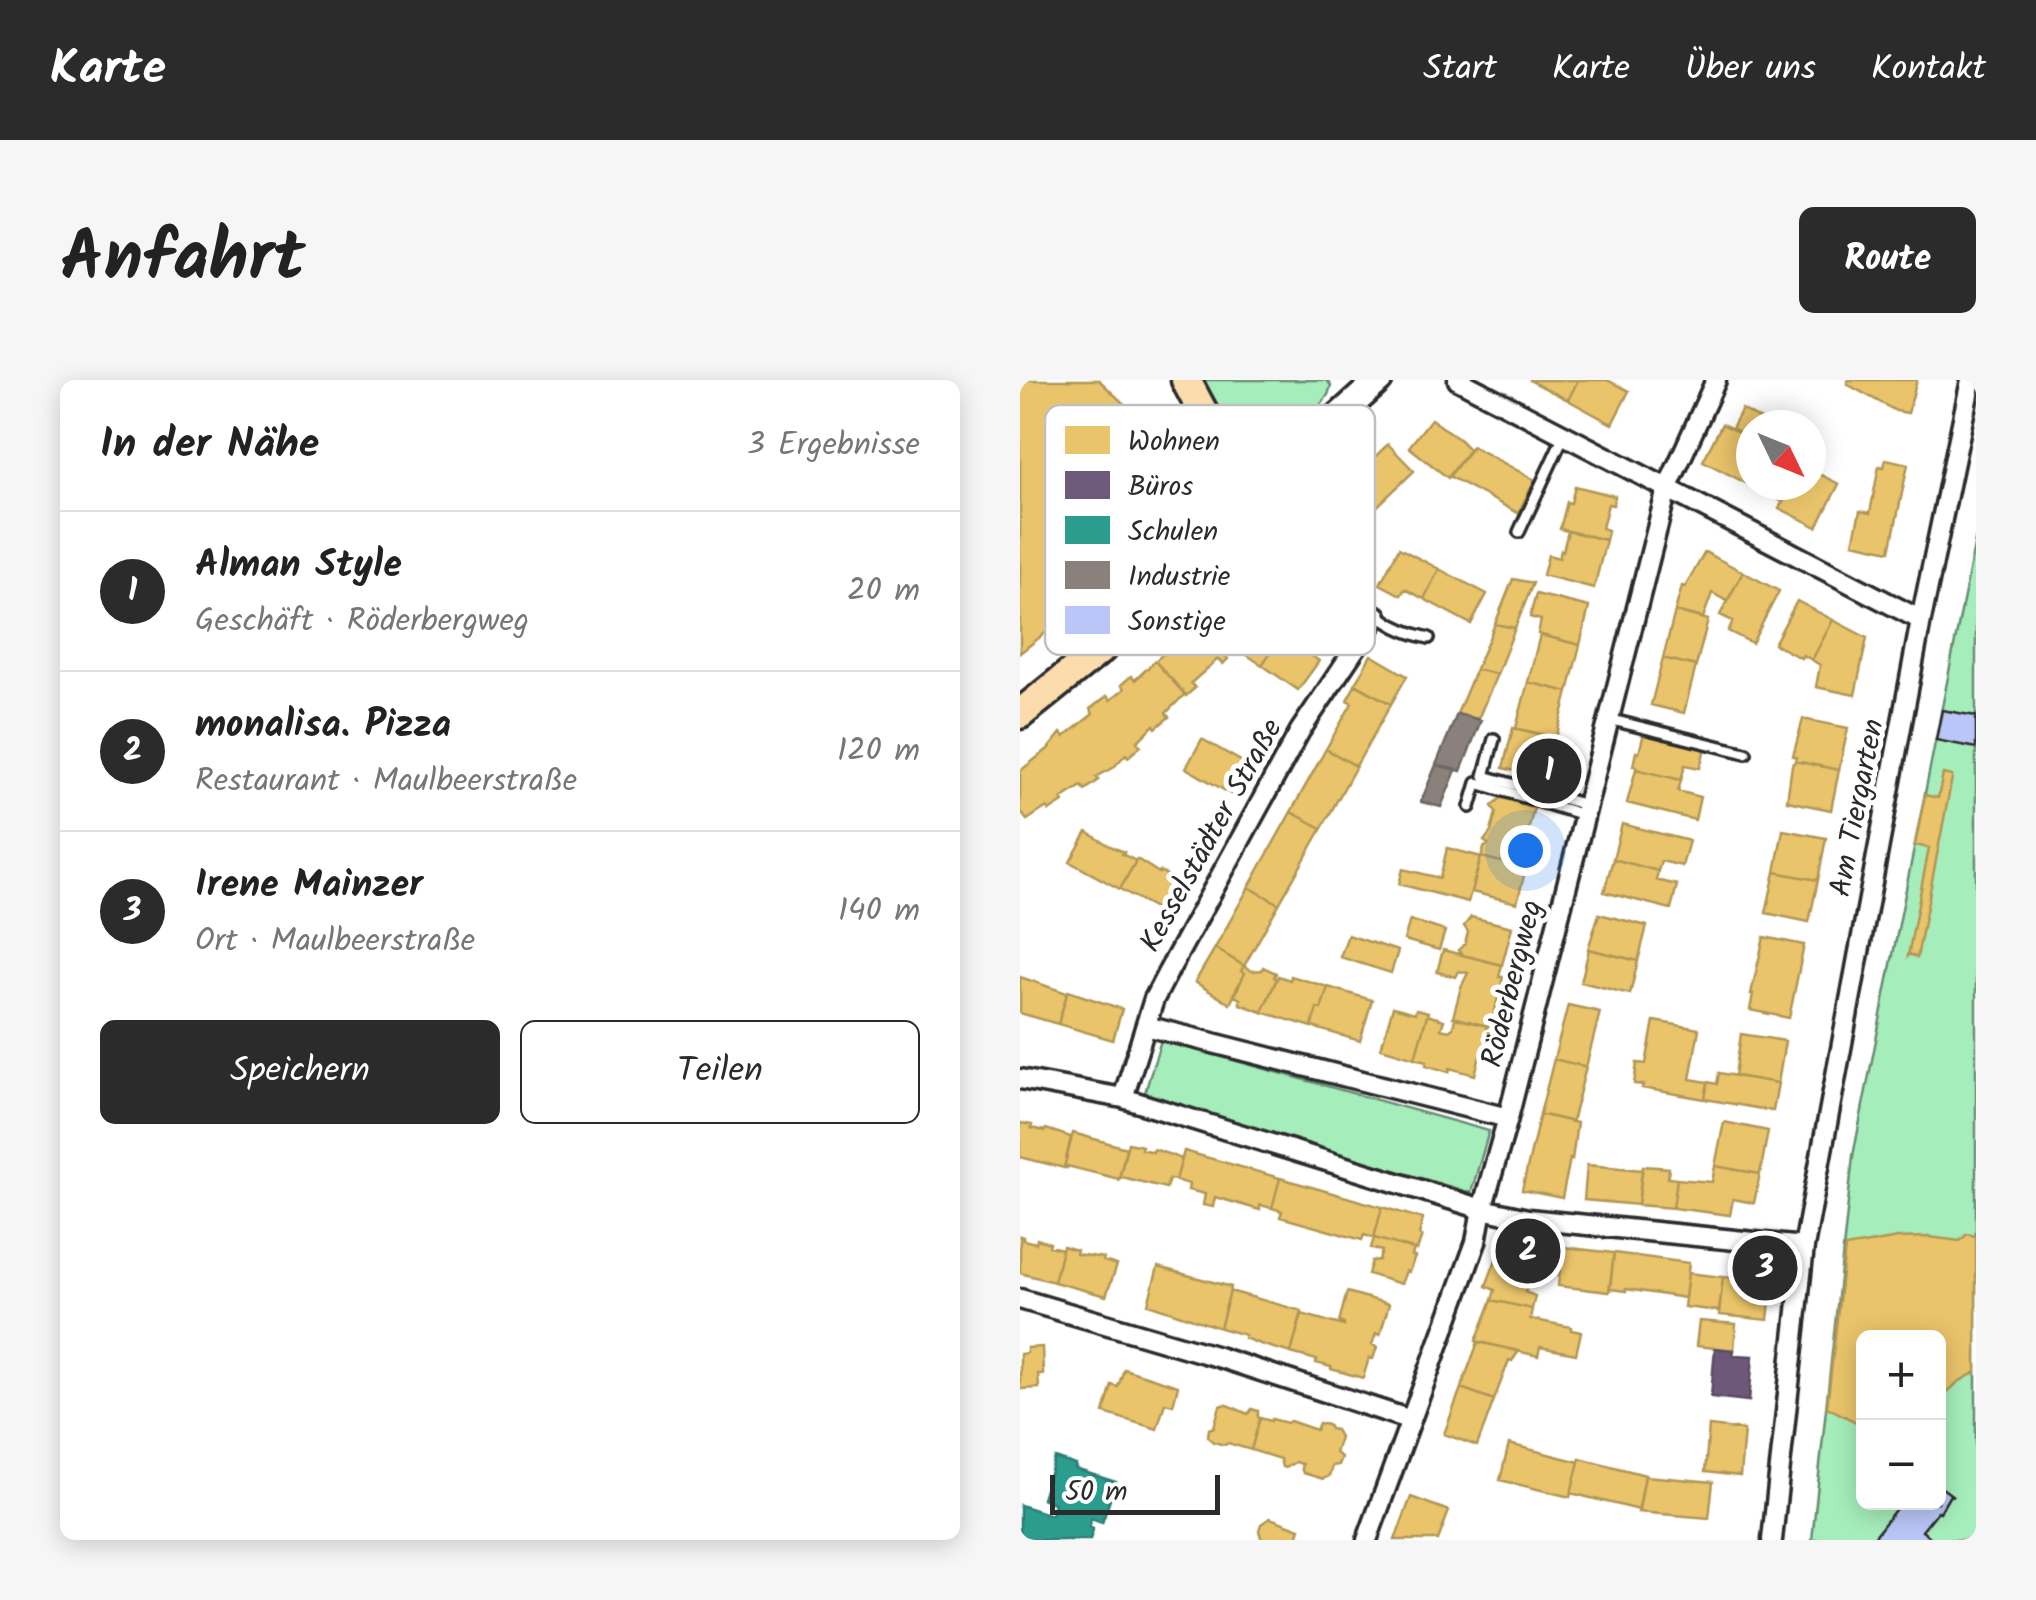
<!DOCTYPE html>
<html lang="de">
<head>
<meta charset="utf-8">
<style>
	:root { --surface:#fff; --page:#f6f6f6; --text:#222; --muted:#767676; --line:#e0e0e0; --accent:#2b2b2b }
	body { margin:0; font-family:Kalam,sans-serif; background:var(--page); color:var(--text) }
	.controls { position:absolute; right:30px; bottom:30px; display:grid; overflow:hidden; border-radius:15px; box-shadow:0 5px 25px #0003 }
	.controls button { width:90px; height:90px; display:grid; place-items:center; padding:0; border:0; border-bottom:2px solid var(--line); background:var(--surface); color:var(--text); font:50px sans-serif }
	.compass { position:absolute; left:716px; top:30px; width:90px; height:90px; border-radius:50%; background:var(--surface); box-shadow:0 5px 25px #0003; rotate:133deg }
	.scale { position:absolute; left:30px; bottom:25px; width:170px; box-sizing:border-box; padding-left:10px; border:5px solid #2b2b2b; border-top:0; font-size:28px; line-height:35px; white-space:nowrap; color:#2b2b2b; -webkit-text-stroke:8px #fff; paint-order:stroke }
	.you { position:absolute; left:505px; top:470px; width:35px; height:35px; margin:-25px; border:8px solid #fff; border-radius:50%; background:#1a73e8; box-shadow:0 0 0 15px #1a73e833 }
	.badge { display:grid; place-items:center; width:65px; height:65px; border-radius:50%; background:var(--accent); color:#fff; font-size:32px; font-weight:700 }
	.pin { position:absolute; translate:-50% -50%; border:5px solid #fff; box-shadow:0 2px 10px #0006 }
	.list { margin:0; padding:0; list-style:none }
	h2 { display:flex; justify-content:space-between; align-items:center; height:130px; margin:0; padding:0 40px; font-size:42px }
	h2 small { font-size:32px; font-weight:400; color:var(--muted) }
	.list li { display:grid; grid-template-columns:65px 1fr auto; gap:30px; align-items:center; box-sizing:border-box; height:160px; padding:0 40px; border-top:2px solid var(--line) }
	.list b { display:block; font-size:38px; white-space:nowrap }
	.list p { margin:0; font-size:32px; white-space:nowrap; color:var(--muted) }
	.list em { font-size:32px; font-style:normal; color:var(--muted) }
	.actions { display:flex; gap:20px; padding:30px 40px }
	.actions a { flex:1; padding:22px 0; border:2px solid var(--accent); border-radius:15px; text-align:center; font-size:35px; color:var(--accent) }
	.actions .main { background:var(--accent); color:#fff }
	.map { position:relative; flex:none; width:956px; height:1160px; overflow:hidden; border-radius:15px }
	header { display:flex; align-items:center; gap:60px; box-sizing:border-box; height:140px; padding:0 50px; background:var(--accent); color:#fff }
	header strong { font-size:48px }
	nav { display:flex; gap:55px; margin-inline-start:auto; font-size:35px }
	.intro { display:flex; align-items:center; justify-content:space-between; box-sizing:border-box; height:240px; padding:0 60px }
	h1 { margin:0; font-size:70px }
	.button { padding:25px 45px; border-radius:15px; background:var(--accent); color:#fff; font-size:35px; font-weight:700 }
	main { display:flex; gap:60px; padding:0 60px }
	aside { flex:1; background:var(--surface); border-radius:15px; box-shadow:0 5px 25px #0003 }
	.map>svg:first-child { display:block }
</style>
</head>
<body>
<header>
<strong>Karte</strong>
<nav><a>Start</a><a>Karte</a><a>Über uns</a><a>Kontakt</a></nav>
</header>
<div class="intro"><h1>Anfahrt</h1><a class="button">Route</a></div>
<main>
<aside>
<h2>In der Nähe<small>3 Ergebnisse</small></h2>
<ul class="list">
<li><span class="badge">1</span><div><b>Alman Style</b><p>Geschäft · Röderbergweg</p></div><em>20 m</em></li>
<li><span class="badge">2</span><div><b>monalisa. Pizza</b><p>Restaurant · Maulbeerstraße</p></div><em>120 m</em></li>
<li><span class="badge">3</span><div><b>Irene Mainzer</b><p>Ort · Maulbeerstraße</p></div><em>140 m</em></li>
</ul>
<div class="actions"><a class="main">Speichern</a><a>Teilen</a></div>
</aside>
<div class="map">
<svg width="956" height="1160" viewBox="0 0 956 1160">
	<rect width="100%" height="100%" fill="#fff"/>
	<filter id="ink" filterUnits="userSpaceOnUse"><feTurbulence type="fractalNoise" baseFrequency=".01" numOctaves="2"/><feDisplacementMap in="SourceGraphic" scale="20" xChannelSelector="R" yChannelSelector="G"/><feConvolveMatrix kernelMatrix="1 2 1 2 8 2 1 2 1" color-interpolation-filters="sRGB"/></filter>
	<g filter="url(#ink)">
		<path fill="#a5edbb" stroke="#688c73" stroke-width="2.5" fill-rule="evenodd" d="M184,0H304L308,1L311,6L308,15L273,60L233,101L203,45Z
			M956,156V1160H792L833,776ZM844,958H918V1122H844Z
			M141,660L469,751L451,813L124,716Z"/>
		<path fill="#e9c46a" stroke="#b09657" stroke-width="2.5" d="M0,0H79L192,108L104,191L0,273Z
			M509,0H558L548,20Z
			M558,0H587L609,11L592,44L548,20Z
			M828,0H897L888,33L876,31L827,4Z
			M722,29L741,40L738,45H731V58L712,48Z
			M411,39L440,60L450,70L428,98L389,67Z
			M702,44L731,58V105H772L763,122L683,81Z
			M368,64L394,91L343,140L317,114Z
			M452,66L515,100L498,133L429,96Z
			M866,79L888,84L870,171L833,163L840,131L850,133L859,86L864,87Z
			M793,91L819,104L797,147L759,128L772,105H791Z
			M555,106L595,116L593,125L588,124L582,148L588,150L586,160L540,149L547,122L551,123Z
			M548,151L586,160L574,208L523,195L528,175L539,178L541,170L543,171Z
			M379,168L419,189L404,219L385,209L381,215L360,204Z
			M685,172L723,192L707,221L692,213L683,238L655,231L662,206L665,207Z
			M419,189L467,214L451,244L404,219Z
			M723,192L759,211L732,263L708,251L713,241L700,235Z
			M493,199L513,203L495,248L475,244Z
			M211,213L238,243L244,237L262,255L242,285L224,273L226,272L220,268L222,265L218,262L204,275L177,244Z
			M516,214L569,227L560,265L518,254L521,240L510,237Z
			M777,221L813,240L792,280L783,275L781,278L754,264Z
			M655,231L688,240L676,286L643,278Z
			M813,240L847,258L835,315L796,307L800,285L792,280Z
			M177,244L208,279L203,284L198,279L171,303L175,308L166,316L135,281Z
			M475,244L495,248L477,294L456,289Z
			M262,255L299,281L278,310L242,285Z
			M520,255L560,265L548,312L508,302Z
			M351,275L387,296L371,324L335,304Z
			M643,278L676,286L664,333L631,325Z
			M135,281L165,314L146,333L149,337L136,348L134,345L117,362L121,366L108,377L106,374L93,388L76,397L79,400L65,410L62,406L41,419L43,422L29,431L27,427L7,440L0,431V391L28,369L41,353L44,357L73,334L70,329L87,316L90,320L104,309L101,305L111,296L115,300Z
			M456,289L477,294L458,339L437,334Z
			M508,302L548,312L536,358L496,348Z
			M336,304L371,324L336,386L306,369L332,323L327,320Z
			M783,339L828,348L819,390L775,381L776,377L773,376Z
			M493,348L536,358L535,364L539,365L530,400L483,388Z
			M624,353L685,368L680,388L665,385L661,400L616,389V386H613L616,372L619,373Z
			M182,359L233,388L216,417L166,388Z
			M306,369L336,386L302,448L271,432Z
			M775,381L819,390L811,430L767,421L772,385Z
			M616,389L661,400L658,411L680,417L675,440L607,423Z
			M923,394L932,396V398L897,578L890,574L888,576L909,468L895,465L905,415L918,418Z
			M480,415L515,424L503,471L510,473L506,488L461,477L464,468L468,464L464,461L471,452L476,432L472,426L480,419Z
			M271,432L302,448L259,524L229,507Z
			M602,444L669,461L662,486L641,481L638,491L593,479Z
			M763,450L806,458L798,500L755,492Z
			M67,452L90,466L104,472L102,474L116,481L100,509L50,482Z
			M427,468L461,477L448,522L379,504L383,489L420,498Z
			M461,477L506,488L497,523L452,512Z
			M117,479L139,493L140,491L163,506L166,505L150,536L100,509Z
			M593,479L638,491L636,500L657,505L651,529L584,512Z
			M755,492L798,500L789,542L746,533Z
			M229,507L259,524L224,586L195,568Z
			M579,534L627,546L618,581L568,569Z
			M451,537L492,547L482,585L443,575L438,570L445,564L448,552L444,546Z
			M390,540L425,551L419,570L384,560Z
			M328,555L378,571L371,593L320,577Z
			M744,557L784,565L769,638L730,630L733,614H731Z
			M195,568L224,586L221,591L225,593L210,624L175,602Z
			M569,569L618,581L610,614L561,602Z
			M423,570L482,585L479,597H483L471,647L433,637L441,607L448,593L439,591L436,597L417,592Z
			M224,586L232,591L242,590L243,587L256,593L254,597L257,599L242,632L220,624V619L213,615L225,593L221,591Z
			M258,596L270,600L271,596L308,607L301,629L297,628L292,647L242,632Z
			M0,597L47,613L38,644L0,633Z
			M308,607L352,620L340,661L292,647L297,628L301,629Z
			M48,611L102,629L93,660L38,644Z
			M548,625L580,632L566,687L534,679Z
			M373,627L395,633L396,629L408,632L395,678L361,668Z
			M407,635L424,640L421,649L429,651L433,648L435,638L467,646L466,650L469,651L463,677L460,676L455,695L430,688L429,692L406,685L407,681L395,678Z
			M634,641L679,649L670,699L688,702L685,719L622,708L623,705L614,704L617,683L626,684Z
			M721,654L765,661L758,703L715,696Z
			M534,679L566,687L552,742L520,734Z
			M699,693L758,703L753,731L685,719L688,702L697,704Z
			M520,734L557,743L552,780L550,779L542,818L502,810Z
			M704,742L748,751L740,794L695,786Z
			M0,743L12,745L11,748L25,751L26,749L51,757L44,788L0,777Z
			M53,753L106,768L99,799L47,786V788H44Z
			M108,763L122,766L121,769L133,772L134,769L162,779L156,800L149,799L146,808L102,797L99,799Z
			M164,771L260,798L252,828L240,825V830L195,817L193,827L183,825L185,814L168,810L169,804L156,800Z
			M567,785L622,790L618,825L564,820Z
			M623,786L649,788L648,798L657,799L653,828L618,825Z
			M695,786L740,794L734,823L713,819L710,835L653,828L657,799L692,802Z
			M260,798L362,827L354,858L344,855L342,860L260,837L262,831L252,828Z
			M362,827L403,839L399,855L402,856L397,870L354,858Z
			M947,854L956,856V992L938,1002L918,1021V958H844V1046L807,1027L825,867L878,858L909,857L940,861Z
			M0,856L3,857V860L16,863L17,859L30,863L29,866L42,869L34,902L0,893Z
			M354,858L394,869L392,876L395,877L389,892L386,891L381,904L348,894L352,881L359,880L362,871L351,868Z
			M484,858L520,871L505,912L515,916L512,929L472,920L475,910L466,906Z
			M43,866L57,870L56,874L84,878L83,881L97,885L86,916L34,902Z
			M543,867L594,873L589,912L538,906Z
			M594,873L669,883L665,918L606,909V911L590,909Z
			M138,887L211,907L200,948L128,924Z
			M668,893L703,897L699,931L664,927Z
			M703,897L752,902L748,940L699,935Z
			M210,911L282,931L271,973L240,964L224,958L225,955L200,948Z
			M327,912L369,924L360,955L356,953L352,965L357,967L353,979L349,978L343,998L311,989V987L296,983L297,980L271,973L282,934L324,946V944L319,942Z
			M472,920L512,929L510,939L551,947V950L561,952L556,974L520,967L518,976L456,961Z
			M679,941L716,944L714,970L676,966Z
			M458,962L499,971L492,981L489,980L474,1020L441,1008Z
			M22,967L23,994H18L19,1008L0,1009V974L7,973V968Z
			M104,989L158,1006L153,1025L145,1023L137,1049L84,1033L92,1005L98,1007Z
			M441,1008L474,1020L457,1066L424,1054Z
			M205,1024L228,1034L232,1029L238,1031V1037L240,1038L231,1070L208,1063L205,1065L193,1062L188,1056L189,1049L194,1047L200,1026Z
			M240,1038L251,1041L252,1039L267,1043L270,1041L296,1050L299,1043L308,1045L310,1049L316,1050L320,1057L315,1073L321,1077L318,1085L312,1086L309,1096L303,1099L283,1093L281,1088L282,1084L275,1082L265,1088L262,1087L260,1079L231,1070Z
			M689,1046L724,1050L720,1096L685,1092Z
			M489,1064L559,1082L550,1117L480,1100Z
			M560,1078L625,1095L619,1130L551,1113Z
			M625,1096L693,1102L689,1138L618,1132Z
			M391,1117L429,1131L418,1160H375Z
			M250,1138L280,1149L278,1155L280,1160H242L239,1151L241,1144Z"/>
		<path fill="#6d597a" stroke="#594b62" stroke-width="2.5" d="M695,968L714,970L713,975L733,976L729,1021L691,1017Z"/>
		<path fill="#2a9d8f" stroke="#2a7b71" stroke-width="2.5" d="M35,1078L56,1085L55,1089L96,1102L82,1143L71,1139L69,1147L73,1149L70,1160H0V1125L31,1135L34,1123L22,1119Z"/>
		<path fill="#8a817c" stroke="#6e6764" stroke-width="2.5" d="M437,334L461,340L441,391L416,385Z
			M416,385L436,390L421,427L401,422Z"/>
		<path fill="#b9c6f7" stroke="#2b2b2b" stroke-width="2.5" d="M922,330L956,336V368L916,360Z
			M918,1105L933,1116L930,1115L920,1132L918,1131L902,1151L914,1160H861L855,1156L881,1122H918Z"/>
		<g fill="none" stroke-linecap="round" stroke-linejoin="round">
			<g stroke="#2b2b2b" stroke-width="16">
				<path id="lane" d="M499,152L544,55
					M198,166L261,230L301,264
					M333,199C351,235 370,249 409,258
					M588,339L726,373
					M474,359L464,396L566,425
					M450,427L457,403L564,435"/>
			</g>
			<g stroke="#2b2b2b" stroke-width="25">
				<path id="street" d="M438,0L901,240
					M126,646L488,738
					M0,699L103,718L462,829L508,839L784,867
					M103,718L134,619L148,592L280,351L357,236
					M0,919L198,977L391,1040
					M347,1160L456,862L462,829L488,738L647,109L696,0
					M752,1160L784,867L901,240L951,0"/>
			</g>
			<g stroke="#2b2b2b" stroke-width="32">
				<path id="secondary" d="M226,135L318,37L359,0"/>
			</g>
			<g stroke="#2b2b2b" stroke-width="35">
				<path id="primary" d="M0,334L82,268L226,135C222,98 184,36 166,0"/>
			</g>
			<use href="#lane" stroke="#fff" stroke-width="9"/>
			<use href="#street" stroke="#fff" stroke-width="18"/>
			<use href="#secondary" stroke="#fff" stroke-width="25"/>
			<use href="#primary" stroke="#fcdcac" stroke-width="28"/>
		</g>
	</g>
	<g text-anchor="middle" dominant-baseline="central" stroke-width="10" stroke-linejoin="round" paint-order="stroke">
		<g font-size="30" fill="#2b2b2b" stroke="#fff">
			<text transform="translate(838 428) rotate(-79)">Am Tiergarten</text>
			<text transform="translate(192 456) rotate(-61)">Kesselstädter Straße</text>
			<text transform="translate(493 604) rotate(-76)">Röderbergweg</text>
		</g>
	</g>
	<rect x="25" y="25" width="330" height="250" rx="15" fill="#fff" stroke="#bfbfbf" stroke-width="2.5"/>
	<rect x="45" y="46" width="45" height="28" fill="#e9c46a"/>
	<rect x="45" y="91" width="45" height="28" fill="#6d597a"/>
	<rect x="45" y="136" width="45" height="28" fill="#2a9d8f"/>
	<rect x="45" y="181" width="45" height="28" fill="#8a817c"/>
	<rect x="45" y="226" width="45" height="28" fill="#b9c6f7"/>
	<g font-size="28" fill="#2b2b2b">
		<text x="108" y="70">Wohnen</text>
		<text x="108" y="115">Büros</text>
		<text x="108" y="160">Schulen</text>
		<text x="108" y="205">Industrie</text>
		<text x="108" y="250">Sonstige</text>
	</g>
</svg>
<div class="controls">
<button>+</button>
<button>−</button>
</div>
<svg class="compass" viewBox="-18 -18 36 36"><path d="M0-13l5 13h-10z" fill="#e53935"/><path d="M0 13l5-13h-10z" fill="#767676"/></svg>
<div class="scale">50 m</div>
<div class="you"></div>
<div class="pin badge" style="left:529px;top:391px">1</div>
<div class="pin badge" style="left:508px;top:871px">2</div>
<div class="pin badge" style="left:745px;top:888px">3</div>
</div>
</main>
</body>
</html>
